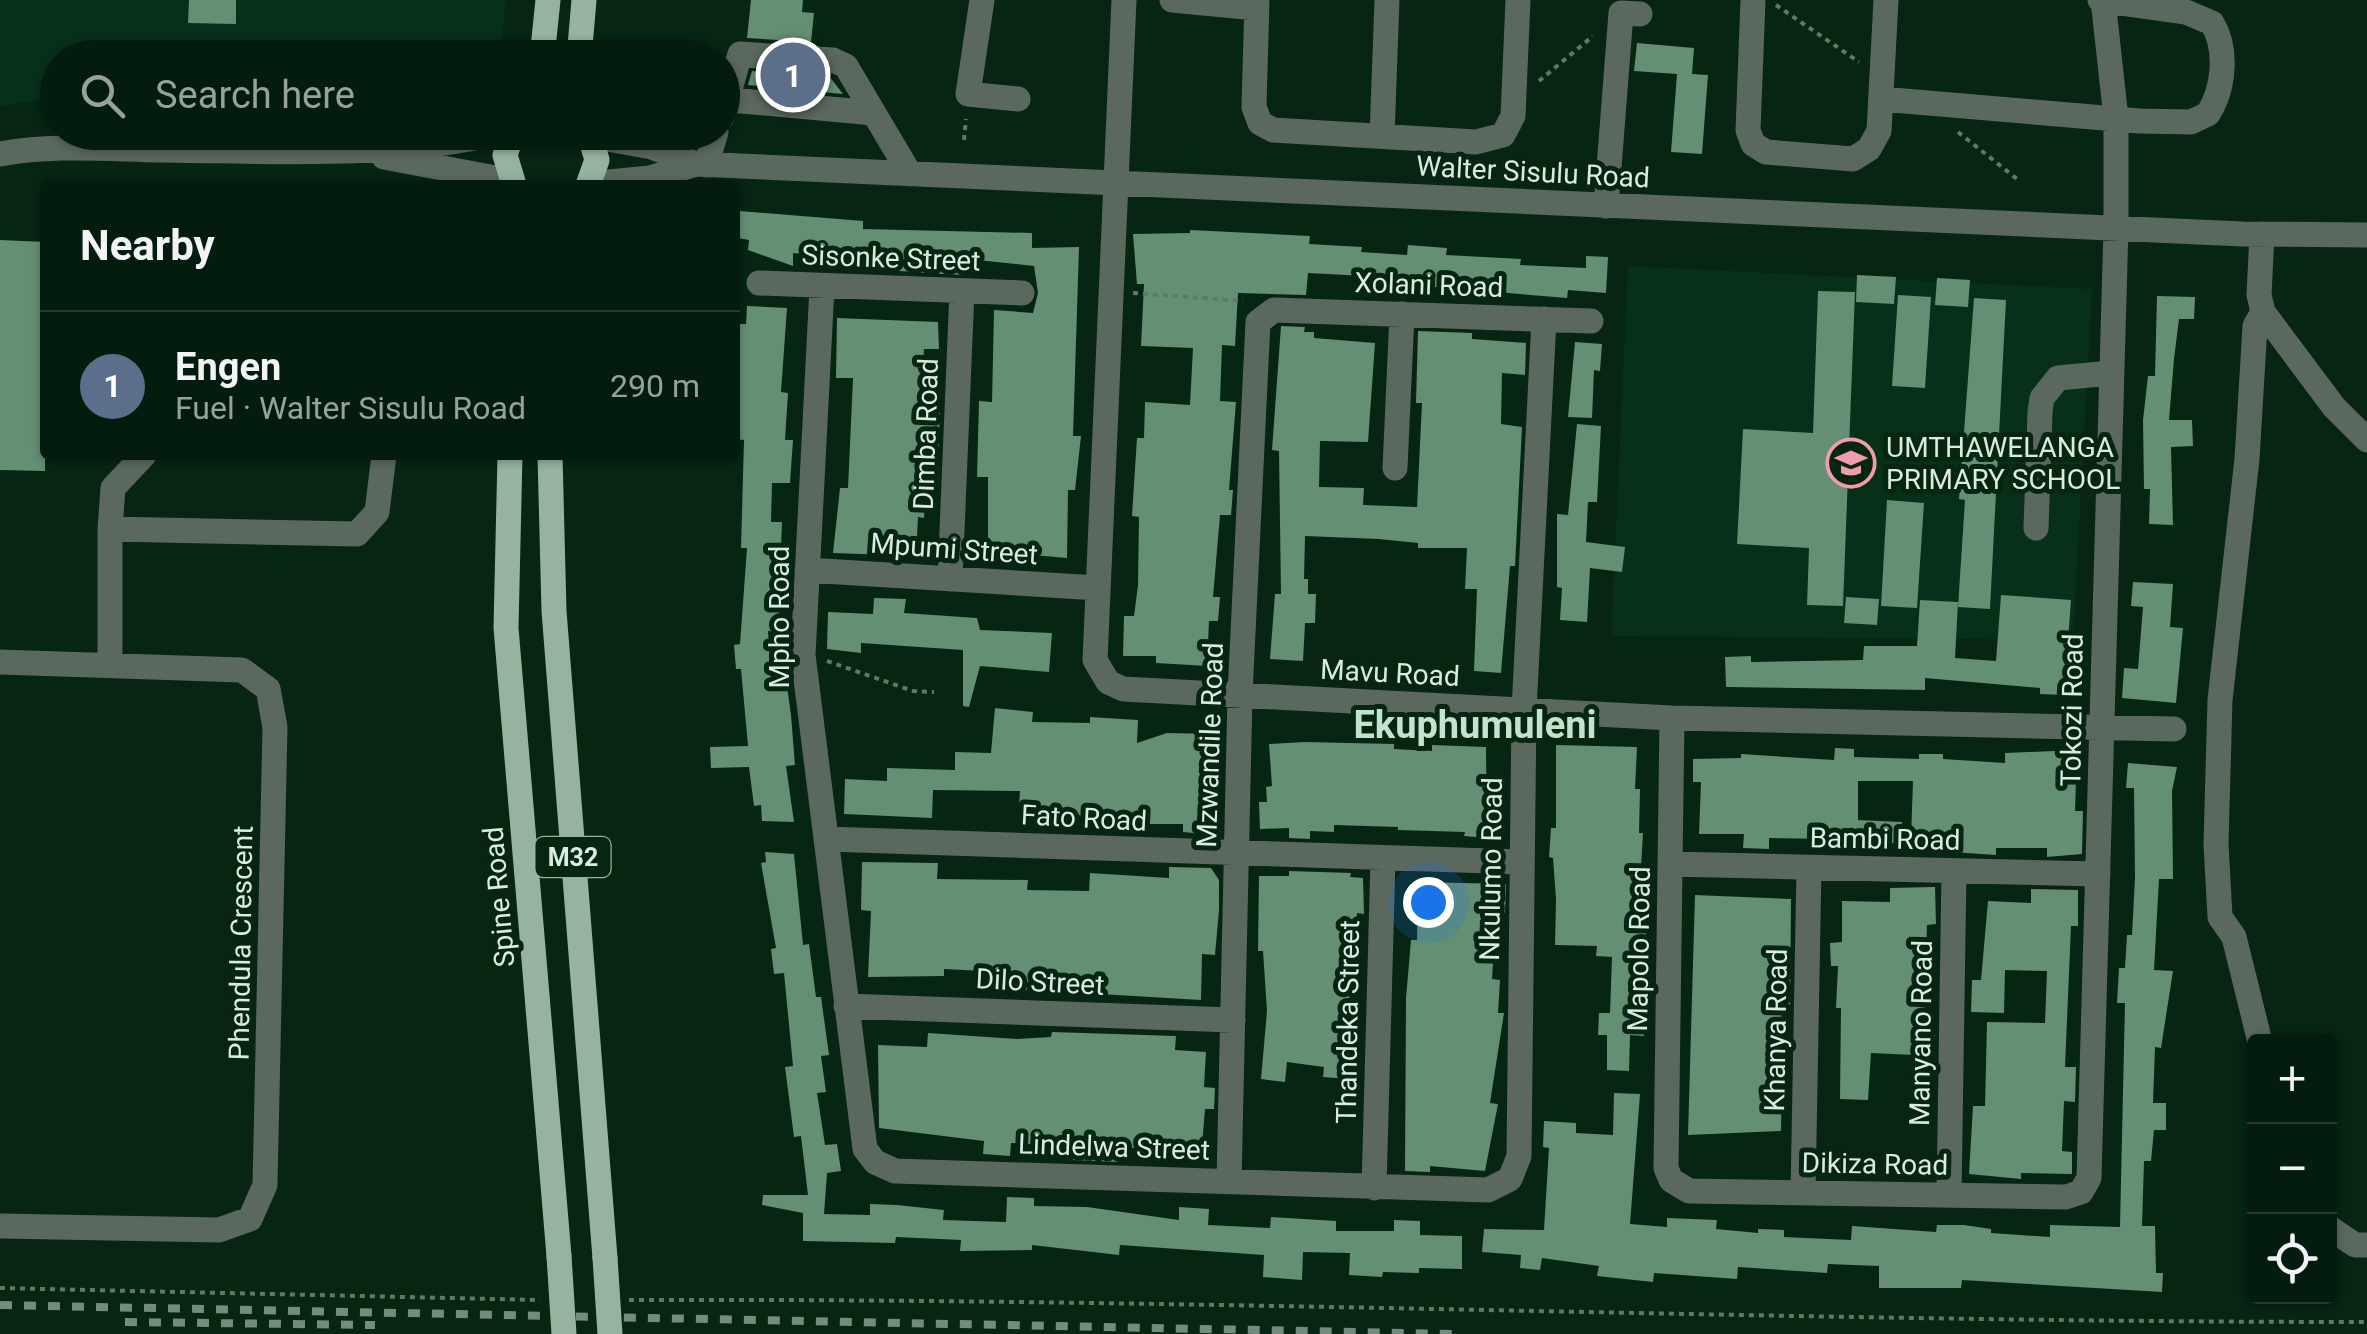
<!DOCTYPE html>
<html lang="en">
<head>
<meta charset="utf-8">
<style>
	:root { --surface:#041c0e; --page:#12291c; --text:#f1f3f6; --muted:#97a19e; --line:#253a2e; --accent:#f29aae }
	body { margin:0; font-family:Roboto,sans-serif; background:var(--page); color:var(--text) }
	.controls { position:absolute; right:30px; bottom:30px; display:grid; overflow:hidden; border-radius:10px; box-shadow:0 2px 8px #0004 }
	.controls button { width:90px; height:90px; display:grid; place-items:center; padding:0; border:0; border-bottom:2px solid var(--line); background:var(--surface); color:var(--text); font:50px sans-serif }
	.you { position:absolute; left:1428px; top:902px; width:35px; height:35px; margin:-25px; border:8px solid #fff; border-radius:50%; background:#1a73e8; box-shadow:0 0 0 15px #1a73e833 }
	.badge { display:grid; place-items:center; width:65px; height:65px; border-radius:50%; background:var(--accent); color:#fff; font-size:32px; font-weight:700 }
	.pin { position:absolute; translate:-50% -50%; border:5px solid #fff; box-shadow:0 2px 10px #0006 }
	.list { margin:0; padding:0; list-style:none }
	h2 { display:flex; justify-content:space-between; align-items:center; height:130px; margin:0; padding:0 40px; font-size:42px }
	h2 small { font-size:32px; font-weight:400; color:var(--muted) }
	.list li { display:grid; grid-template-columns:65px 1fr auto; gap:30px; align-items:center; box-sizing:border-box; height:150px; padding:0 40px; border-top:2px solid var(--line) }
	.list b { display:block; font-size:38px; white-space:nowrap }
	.list p { margin:0; font-size:32px; white-space:nowrap; color:var(--muted) }
	.list em { font-size:32px; font-style:normal; color:var(--muted) }
	.icon { flex:none; width:55px; height:55px; fill:none; stroke:currentColor; stroke-width:2; stroke-linecap:round; stroke-linejoin:round }
	.map { position:relative; flex:none; width:2367px; height:1334px; overflow:hidden }
	.search { position:absolute; background:var(--surface); box-shadow:0 2px 8px #0004; left:40px; top:40px; width:700px; height:110px; display:flex; align-items:center; gap:25px; box-sizing:border-box; padding:0 35px; border-radius:55px; color:var(--muted); font-size:38px }
	.panel { position:absolute; background:var(--surface); box-shadow:0 2px 8px #0004; left:40px; top:180px; width:700px; height:280px; border-radius:10px }
	.map>svg:first-child { display:block }
</style>
</head>
<body>
<div class="map">
<svg width="2367" height="1334" viewBox="0 0 2367 1334">
	<rect width="100%" height="100%" fill="#062513"/>
	<path fill="#082f1a" d="M0,0H506L500,57L58,58L57,98L0,106Z
		M1628,266L2092,289L2073,640L1611,636Z"/>
	<path fill="#648f73" d="M189,0H236V24L188,23Z
		M751,0H803L802,12L814,13L811,42L747,38Z
		M1637,43L1694,48L1692,74L1708,75L1702,154L1671,152L1677,74L1634,71Z
		M752,71L829,76L843,94L748,85Z
		M739,211L863,221V229L1032,233V248L1079,247L1073,436H1081L1075,490H1068L1067,558L1022,554L1021,561L988,560V477H977L979,401L992,402L994,310L1033,313L1038,293L1034,266L968,259V275L944,274L870,269V259L793,253V266L748,250L749,240L738,238Z
		M1190,230L1310,236L1309,244L1362,247L1361,252L1407,255L1408,245L1447,248L1446,255L1521,259L1520,265L1586,268V256L1608,257L1606,293L1568,290L1567,298L1399,284L1398,295L1364,293L1365,276L1308,273L1306,295L1238,293L1235,346L1222,345L1220,401L1236,402L1229,490H1233L1231,515H1220L1213,597H1220L1218,621H1209L1207,666L1156,663V656H1123L1124,616H1134L1138,585L1139,517L1132,516L1137,438H1144L1145,402L1190,405L1193,348L1141,346L1144,284H1137L1133,234L1190,233Z
		M0,240L45,242V471L0,470Z
		M1857,275L1896,277L1894,304L1856,302Z
		M1937,278L1970,280L1968,307L1935,305Z
		M1818,291L1855,292L1843,606L1807,605L1809,548L1737,544L1743,429L1813,433Z
		M1898,295L1931,297L1925,388L1892,386Z
		M2157,296L2195,297L2194,319H2179L2174,359L2169,420H2192L2193,446L2171,447L2173,525L2149,524L2150,489H2144L2143,420L2148,376H2155Z
		M1974,298L2006,300L1990,609L1958,607L1965,500L1959,499Z
		M747,306L787,308L781,392L788,393L785,440H793L790,483H772L771,522H782L780,571H791L790,595H781L778,632L768,631L772,688L787,686L791,715L795,765L786,766L794,822L762,821L761,805L754,806L749,767L711,768L710,747L748,746L741,669H736L734,645L740,644L747,548H741L744,440L735,439V324H746Z
		M837,318L938,322L939,349H924L921,393L940,394L938,488H926L924,518L918,517L916,556L833,553L840,488H848L853,378H836Z
		M1281,326L1305,327L1304,332H1314V338L1375,343L1368,442L1320,441L1319,487L1364,488L1363,505L1417,507L1422,403H1416L1418,331L1472,333V339L1526,343L1525,375L1502,373L1501,424L1522,427L1515,566H1510L1501,673L1474,671L1477,589H1465L1467,548H1418V543L1379,539L1305,536L1304,579H1308V594H1316L1315,623H1305L1303,661L1270,659L1275,594H1281L1279,451L1272,450Z
		M1575,342L1602,344L1600,371L1594,370L1592,418L1568,417Z
		M1577,424L1601,426L1597,502H1588L1586,542L1625,547L1622,572L1590,568L1587,622L1560,620L1562,588L1557,587V514L1568,515Z
		M1887,500L1924,503L1917,608L1881,606Z
		M2133,582L2173,584L2170,627L2183,628L2176,703L2122,698L2124,668L2138,669L2143,607L2131,606Z
		M2001,595L2071,600L2064,695L2040,694V688L1925,678V690L1726,687L1725,657L1751,656V662L1863,660L1864,646H1917L1920,600L1958,602L1955,658L1996,661Z
		M1846,597L1879,599L1877,625L1844,623Z
		M874,598L906,599L904,613L977,618L980,630L1052,633L1049,672L980,666L969,707L963,706V650L861,643V653L827,649L828,612L873,614Z
		M995,708L1033,712L1032,722L1090,723V717L1138,720L1137,743L1167,733L1214,734L1213,795L1221,796V836L1183,832V824H1093V816L1040,813V808L1019,807L1020,791L933,790L932,818L844,814L845,779L887,781V768L955,770V752L991,753Z
		M1305,742L1394,744V749L1432,751V745L1486,747L1487,838L1464,836L1465,832L1398,830V827L1334,825V832L1310,831V839L1289,838V828L1260,829L1259,802H1267L1266,787L1272,786L1269,744Z
		M1556,745L1637,747L1635,789H1640L1639,833H1643L1638,918H1647L1644,959H1638L1637,1014H1644V1036L1630,1035L1629,1071L1607,1070V1035H1598L1599,1013H1610L1612,957L1596,956L1597,946L1555,945L1556,899L1553,858L1549,857L1551,828H1556Z
		M1835,748L1854,749V757L1919,759V754H1943V759L2005,763V753L2077,750L2075,811H2083L2082,854L2047,857V848H1996V855L1952,852L1953,840L1911,838L1913,781H1858V820L1902,822L1901,843L1837,844V839L1769,838V849L1743,848L1744,834H1699L1701,782H1693V759L1741,758V754L1834,760Z
		M2128,763L2177,767L2172,791L2173,879H2159L2154,970L2173,971L2161,1048L2155,1047L2153,1103H2166V1130H2154L2151,1161H2144L2142,1226H2155L2156,1273H2163L2162,1292L1962,1280L1961,1288H1879V1266L1828,1264L1827,1273L1738,1267L1737,1279L1654,1273L1653,1282L1597,1276L1599,1266L1542,1258L1540,1270L1520,1268L1521,1255L1482,1252L1484,1229L1544,1230L1549,1148L1543,1147L1544,1121L1576,1123V1133L1613,1135L1614,1093L1640,1094L1630,1224L1667,1227V1218L1717,1220L1716,1229L1758,1233V1229L1784,1230V1237L1851,1240L1852,1226L1936,1232L1937,1225H1964L1991,1229V1233L2050,1237V1225L2120,1227L2125,1003H2117L2119,968H2125L2127,935H2132L2135,878L2134,788H2126Z
		M765,852L794,854L803,945L809,944L816,997H821L829,1055L821,1056L826,1092L817,1093L825,1145L837,1144L841,1171L827,1173L824,1214L870,1215V1204L897,1205L944,1210L943,1220L1006,1222L1007,1197L1034,1198V1206L1087,1207L1179,1220V1207L1209,1209L1208,1225L1270,1228L1271,1217L1336,1221V1231H1394V1220L1420,1221V1235L1462,1236V1269L1419,1268V1273L1383,1272L1382,1277L1349,1275L1350,1253L1303,1252L1302,1280L1263,1277L1264,1255L1120,1245L1119,1255L1032,1245V1250L960,1251L961,1240L896,1237L895,1243L803,1241V1213L762,1205L763,1195H808L801,1136L794,1137L785,1067L793,1066L784,973L774,974L771,949L776,948L761,863L766,862Z
		M862,862L938,863L937,879L1028,880L1027,890L1089,891L1090,873L1169,878V867L1211,868L1219,880V910L1215,955L1202,954L1201,1000L1001,988L1002,972L944,969V976L868,977L871,911L861,910Z
		M1289,871L1351,873L1350,877L1363,878L1364,914L1357,913L1354,963H1360L1359,990H1350L1349,1079L1323,1077L1324,1067L1287,1062L1285,1082L1261,1079L1267,1011L1263,951H1258L1259,876H1289Z
		M1418,882L1506,884L1505,913H1496L1492,979L1500,980L1498,1013H1504L1490,1103L1498,1104L1485,1171L1430,1166V1172L1405,1171L1406,998L1411,940H1417Z
		M1935,887L1936,924L1927,925L1924,1034L1935,1035L1934,1056L1871,1053L1868,1100L1840,1099L1841,1008H1836L1838,966H1831L1830,943L1842,942V901L1890,902V888Z
		M2031,889L2078,890V926H2071L2065,1067H2076L2075,1102L2064,1101L2062,1151L2072,1152V1174L2021,1173V1179L1969,1174L1973,1106H1985L1987,1022L2045,1023L2047,971L2005,970L2004,1013L1971,1012L1972,980H1981L1988,901L2031,903Z
		M1695,895L1791,899L1790,1012H1782L1778,1060H1782L1781,1131L1688,1135Z
		M1052,1032L1176,1036L1175,1050L1206,1052L1204,1087L1215,1088L1214,1109H1205L1201,1158L1174,1155V1150L1120,1147V1162L1073,1160V1146L1011,1143L1010,1156L983,1154L984,1141L879,1128L878,1045L927,1047L928,1033L1017,1039L1051,1037Z"/>
	<g fill="none" stroke-linecap="round" stroke-linejoin="round">
		<path stroke="#5f7868" stroke-width="4" stroke-dasharray="5 5" stroke-linecap="butt" d="M1776,5L1859,62
			M1539,81L1593,36
			M1958,132L2017,179
			M964,140L966,119
			M1133,293L1243,301
			M827,661L913,691L934,692
			M0,1288L540,1300
			M629,1300C1209,1298 1788,1322 2367,1322"/>
		<path stroke="#5a685e" stroke-width="25" d="M982,0L968,94L1018,99
			M1124,0L1095,660L1108,682L1123,689L1672,718L2174,729
			M1172,0L1256,8
			M1257,0L1254,107L1260,123L1273,130L1476,142L1503,135L1513,116L1518,0
			M1753,0L1748,130L1753,144L1766,152L1853,159L1869,149L1879,131L1886,0
			M1881,99L2139,121L2191,122L2208,114C2224,89 2228,49 2212,23L2186,12L2100,0
			M731,100L874,113
			M722,117L740,54L833,60L846,66L910,174
			M591,136L652,147L696,164
			M1382,136L1387,0
			M0,154C53,144 106,149 160,150C271,151 392,159 501,132
			M384,157L511,181
			M706,165L716,132
			M589,184L650,178L696,164L2242,234L2367,235
			M1606,206L1621,13L1640,14
			M2262,234L2259,295L2263,312L2334,407L2367,440
			M759,283L1022,293
			M822,287L803,655L865,1149L875,1162L895,1171L1488,1190L1510,1179L1519,1156L1524,710L1544,319
			M1395,468L1402,314
			M2036,528L2040,412L2042,398L2058,378L2111,373
			M110,529L113,488L144,455
			M807,570L1098,588
			M950,579L962,291
			M0,662L242,670L268,689L275,727L265,1185L250,1219L219,1230L0,1226
			M110,664V529L357,534L377,512L384,455
			M1672,718L1666,1168L1671,1180L1689,1191L2066,1197L2081,1192L2089,1178L2116,228V118L2103,0
			M826,839L1520,862
			M1671,864L2098,874
			M846,1006L1233,1020
			M2260,1042L2234,937L2220,917L2216,844L2220,700L2247,459L2255,326L2263,312
			M1229,1181L1240,695L1258,322L1274,310L1591,321
			M1374,1188L1383,859
			M1803,1193L1809,868
			M1949,1195L1954,871
			M2330,1228L2355,1245H2367"/>
		<path stroke="#96b39f" stroke-width="25" d="M542,58L548,0
			M579,58L584,0
			M513,132L505,155L514,185
			M588,185L597,160L589,132
			M510,455L506,628L559,1256
			M550,455L554,611L605,1258"/>
		<path stroke="#748c7d" stroke-width="8" stroke-dasharray="12 12" stroke-linecap="butt" d="M0,1305L1456,1334
			M125,1322L375,1325"/>
		<path stroke="#96b39f" stroke-width="25" d="M559,1256L564,1334
			M605,1258L610,1334"/>
	</g>
	<defs>
		<g id="school-ring" transform="scale(2.5)"><circle r="9.5" fill="#062513" stroke="#f29aae" stroke-width="1.5"/><path d="M0-5L7-2L0 1L-7-2ZM-4 1L0 2.5L4 1V4Q0 6-4 4Z" fill="#f29aae"/></g>
	</defs>
	<g fill-rule="evenodd">
		<use href="#school-ring" x="1851" y="463"/>
	</g>
	<g text-anchor="middle" dominant-baseline="central" stroke-width="10" stroke-linejoin="round" paint-order="stroke">
		<rect fill="#062513" stroke="#9ab0a2" stroke-width="2.5" x="535.5" y="837" width="75" height="40" rx="8"/>
		<g font-size="25" font-weight="bold" fill="#daebdf">
			<text x="573" y="857">M32</text>
		</g>
		<g font-size="28" fill="#daebdf" stroke="#062513">
			<text transform="translate(1533 172) rotate(3)">Walter Sisulu Road</text>
			<text transform="translate(891 258) rotate(2)">Sisonke Street</text>
			<text transform="translate(1429 285) rotate(2)">Xolani Road</text>
			<text transform="translate(926 434) rotate(-88)">Dimba Road</text>
			<text transform="translate(954 549) rotate(4)">Mpumi Street</text>
			<text transform="translate(779 617) rotate(-90)">Mpho Road</text>
			<text transform="translate(1390 673) rotate(3)">Mavu Road</text>
			<text transform="translate(2072 710) rotate(-89)">Tokozi Road</text>
			<text transform="translate(1210 745) rotate(-88)">Mzwandile Road</text>
			<text transform="translate(1084 818) rotate(3)">Fato Road</text>
			<text transform="translate(1885 839) rotate(1)">Bambi Road</text>
			<text transform="translate(1491 869) rotate(-89)">Nkulumo Road</text>
			<text transform="translate(499 897) rotate(-95)">Spine Road</text>
			<text transform="translate(241 943) rotate(-89)">Phendula Crescent</text>
			<text transform="translate(1639 949) rotate(-89)">Mapolo Road</text>
			<text transform="translate(1040 982) rotate(3)">Dilo Street</text>
			<text transform="translate(1348 1022) rotate(-89)">Thandeka Street</text>
			<text transform="translate(1776 1030) rotate(-89)">Khanya Road</text>
			<text transform="translate(1921 1033) rotate(-89)">Manyano Road</text>
			<text transform="translate(1114 1147) rotate(2)">Lindelwa Street</text>
			<text transform="translate(1875 1164) rotate(1)">Dikiza Road</text>
		</g>
		<g font-size="28" fill="#daebdf" stroke="#062513" text-anchor="start">
			<text x="1886" y="447">UMTHAWELANGA<tspan x="1886" dy="32">PRIMARY SCHOOL</tspan></text>
		</g>
		<g font-size="38" font-weight="bold" fill="#c1e4cc" stroke="#062513">
			<text x="1475" y="725">Ekuphumuleni</text>
		</g>
	</g>
</svg>
<div class="controls">
<button>+</button>
<button>−</button>
<button><svg class="icon" aria-label="locate" viewBox="0 0 24 24"><circle cx="12" cy="12" r="6"/><path d="M12 2v4M12 18v4M2 12h4M18 12h4"/></svg></button>
</div>
<div class="you"></div>
<div class="pin badge" style="left:793px;top:75px;background:#5c6f8a">1</div>
<div class="search"><svg class="icon" aria-label="search" viewBox="0 0 24 24"><circle cx="10" cy="10" r="6"/><path d="M15 15l6 6"/></svg>Search here</div>
<section class="panel">
<h2>Nearby<small></small></h2>
<ul class="list">
<li><span class="badge" style="background:#5c6f8a">1</span><div><b>Engen</b><p>Fuel · Walter Sisulu Road</p></div><em>290 m</em></li>
</ul>
</section>
</div>
</body>
</html>
